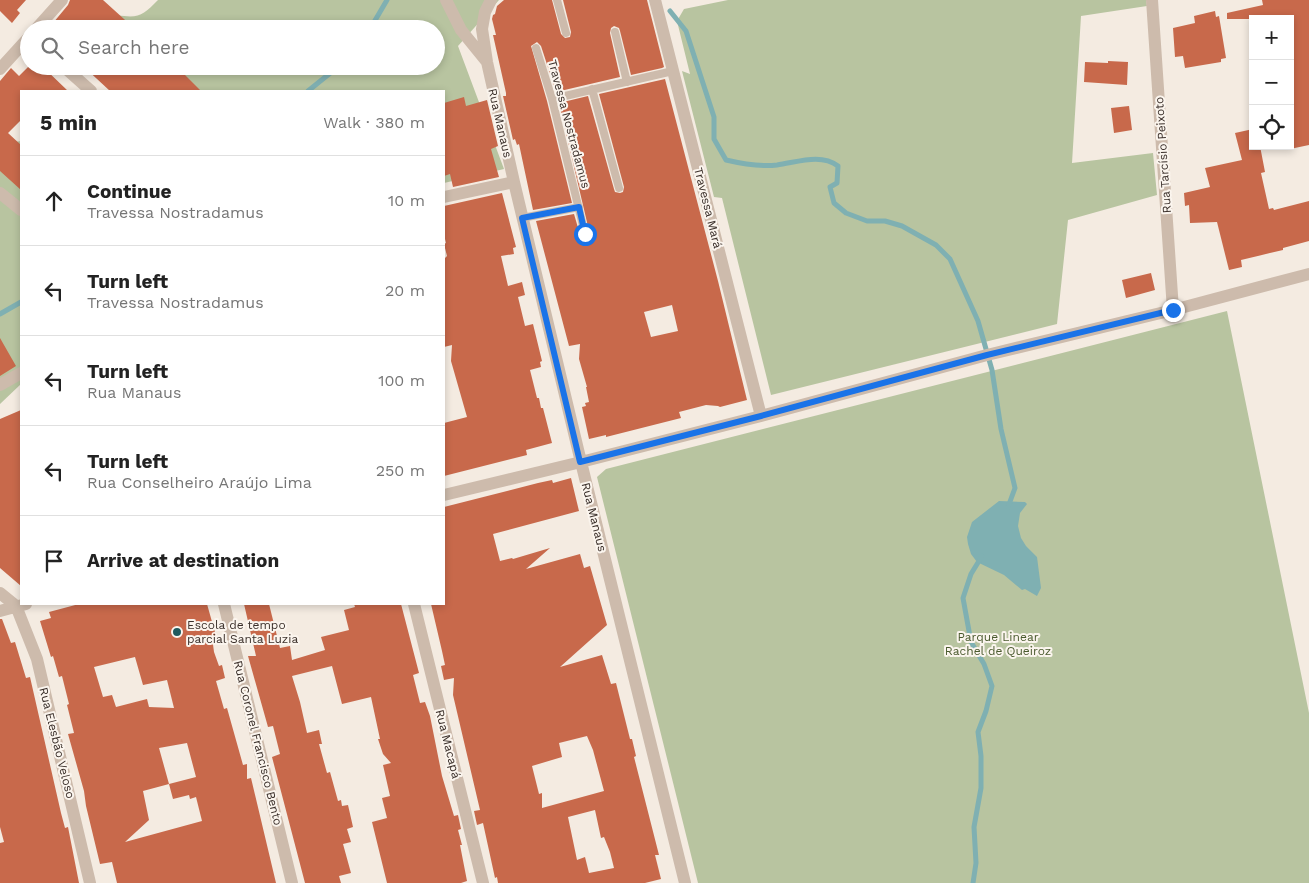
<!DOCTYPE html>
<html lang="en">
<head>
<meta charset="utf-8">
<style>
	:root { --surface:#fff; --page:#f6f6f6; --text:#222; --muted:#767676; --line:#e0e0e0 }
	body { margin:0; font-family:"Work Sans",sans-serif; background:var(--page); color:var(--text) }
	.controls { position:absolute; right:15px; top:15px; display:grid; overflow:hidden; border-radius:0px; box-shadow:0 2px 8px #0003 }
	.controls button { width:45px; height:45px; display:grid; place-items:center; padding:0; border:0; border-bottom:1px solid var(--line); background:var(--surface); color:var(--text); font:25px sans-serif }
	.stop { position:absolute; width:15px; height:15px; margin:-11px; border:4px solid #1a73e8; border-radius:50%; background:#fff }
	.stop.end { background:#1a73e8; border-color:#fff; box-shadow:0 1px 5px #0008 }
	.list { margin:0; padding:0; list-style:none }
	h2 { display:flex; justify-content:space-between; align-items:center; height:65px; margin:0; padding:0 20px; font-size:21px }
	h2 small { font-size:16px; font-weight:400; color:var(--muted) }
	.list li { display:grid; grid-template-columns:32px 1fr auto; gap:15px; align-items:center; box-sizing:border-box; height:90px; padding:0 20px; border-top:1px solid var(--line) }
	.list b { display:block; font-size:19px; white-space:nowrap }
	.list p { margin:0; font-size:16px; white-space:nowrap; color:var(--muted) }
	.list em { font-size:16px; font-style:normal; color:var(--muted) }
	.icon { flex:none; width:28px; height:28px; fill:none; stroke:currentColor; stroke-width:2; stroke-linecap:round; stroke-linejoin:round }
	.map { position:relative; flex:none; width:1309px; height:883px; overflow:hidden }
	.search { position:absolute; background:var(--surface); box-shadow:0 2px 8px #0003; left:20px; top:20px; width:425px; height:55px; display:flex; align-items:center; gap:12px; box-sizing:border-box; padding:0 18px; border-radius:28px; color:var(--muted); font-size:19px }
	.panel { position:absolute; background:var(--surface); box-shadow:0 2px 8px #0003; left:20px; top:90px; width:425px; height:515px; border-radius:0px }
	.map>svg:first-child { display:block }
</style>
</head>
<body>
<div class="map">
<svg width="1309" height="883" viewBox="0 0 1309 883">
	<rect width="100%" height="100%" fill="#f4ebe1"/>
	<path fill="#b8c4a0" d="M158,0H499L458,46L504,169L444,183V91H113L121,88L118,66H436V29H103L117,15C139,19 143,15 158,0Z
		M728,0H1146L1147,6L1081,16L1072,163L1153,153L1157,195L1068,220L1057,324L771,395L722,198L714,197L682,71L690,74L677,21L684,9Z
		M21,141V384L0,404V163L15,142Z
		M1227,311L1309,713V883H698L597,477L606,469Z"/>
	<path fill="#7fb0b2" d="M999,501L1025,502L1027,504L1020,513L1018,526L1021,538L1026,546L1037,557L1041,588L1037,596L1025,589L1022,590L1004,575L977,562L971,554L968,544L967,537L972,522Z"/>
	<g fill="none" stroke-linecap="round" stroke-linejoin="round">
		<path stroke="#7fb0b2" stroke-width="5" d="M670,11L686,31L714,117V139L726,160C743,164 760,167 777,165C798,162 821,153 838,166L837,183L830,187L834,203L846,213L867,221H885L902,226L936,245L950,259L978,321L992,370L1001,429L1015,488L1008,507
			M370,29L387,0
			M308,91L339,66
			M0,314L21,302
			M973,883L976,863L974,827L981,788V756L978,732L986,711L992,686L984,664L971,642L963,598L971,574L982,556"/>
	</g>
	<path fill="#c8694b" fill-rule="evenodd" d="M0,0H26L17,10L20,13L12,23L0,11Z
		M70,0H103L135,29H48L68,5Z
		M504,0H552L561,34L565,38L570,37L571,32L563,0H647L664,67L662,68L631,75L620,31L619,28L614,26L611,28L610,33L620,77L556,92L541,46L537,42L531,46L547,101L572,203L533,210L519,144L517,145L515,139L513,140L503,96H506V93L493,35H496L492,19L493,15L495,14L497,6Z
		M1262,0H1309V145L1290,149V19H1227V13L1263,5Z
		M1215,11L1216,17L1219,16L1226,58L1221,59V62L1185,68L1183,56L1175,57L1173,28L1195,23L1194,16Z
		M1108,61L1128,62L1127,85L1084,82L1085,62L1108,63Z
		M29,66H42L68,91H21V120L8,133L21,145V190L0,171V81L11,68L19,76Z
		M83,66H176L201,91H110Z
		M665,79L718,281L747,400L720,407L718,406L706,405L679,412L681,418L606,437V435L589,439L582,407L586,406L585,403L589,402L586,387H587L579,359L580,344L569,346L536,221L574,214L581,238L587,239L590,235L559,103L588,96L614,189L615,192L620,193L623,192L624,187L599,94ZM672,305L678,331L651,337L644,312Z
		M464,97L466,106L487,100L498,146L491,149L499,177L453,187L450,174L444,176V103Z
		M1129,106L1132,130L1114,133L1111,108Z
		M1253,129V146H1260L1265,172L1261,173L1269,209L1273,208L1274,210L1309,201V241L1283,248V250L1241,260L1242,267L1229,270L1217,222L1190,223L1189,205L1185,206L1184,193L1210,187L1205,168L1242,160L1235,133Z
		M502,193L516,247L513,248L514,254L501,256L508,286L522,282L525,295L518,297L525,326L533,324L542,361L540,362L541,367L530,370L537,398H539L541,408H543L552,443L526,450L527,455L444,476V423L467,417L451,361L452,345L444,347V259L447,256L444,244L446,243L444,235V206Z
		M1151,273L1155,290L1126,298L1122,280Z
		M0,338L16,366L0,376Z
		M21,410V586L0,568V419Z
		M571,478L579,511L493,534L500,561L512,558L513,559L550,548L526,569L580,554L584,568L590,566L607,625L560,667L602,655L611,684L616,683L630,739H632L636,756L634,757L659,855H655L661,879L645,883H498L497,877L495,878L483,823L477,825L474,811L480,810L453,695L454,678L444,680L441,666L445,665L442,651L431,604H444V507L538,483L552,480L553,483ZM587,736L593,750L604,791L542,808V793L539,794L532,766L562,757L559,743ZM595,810L601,838L604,837L610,852L614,868L589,873L585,857L577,860L568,817Z
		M79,604H207L216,636L212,637L214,652L219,666L222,665L225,678L216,681L224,709L227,708L243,765L247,764V779L251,778L276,883H117L112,862L100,864L86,806L84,791L68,734L74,733L67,705L69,704L62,676L59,677L53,656L51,657L40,621L51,618L49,612ZM135,657L143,685L167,680L174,708L149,707L147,699L116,707L112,695L103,697L94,667ZM187,743L196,777L169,784L173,799L189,795L190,799L196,797L202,821L125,842L149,820L143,791L169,784L159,748Z
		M244,604H269L280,648L290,646L292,660L325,650L321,637L349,630L344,610L355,607L354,604H401L419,673L413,675L420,703L425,702L430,716L442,776L454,816L458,815L461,829L458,830L462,845H460L467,881L461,883H387L372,822L387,818L382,798L390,796L383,765L391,763L383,754L378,739H380L371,697L342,704L332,666L292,676L300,702L307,733L319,730L322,744H319L327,773L330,772L338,801L341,800L342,806L348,805L353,827L347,829L351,842L343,844L351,873L339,876L341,883H305L272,757L280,754L273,726L268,727L248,656H256Z
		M0,619H2L11,643L15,642L26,678L30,677L61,813L65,828L68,827L79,883H0V843L4,842L0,827Z"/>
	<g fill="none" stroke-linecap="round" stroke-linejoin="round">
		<path stroke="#cdbbac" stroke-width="8" d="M557,0L566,33
			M615,32L627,82
			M536,48L552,99L585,234
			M592,89L619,188
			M552,99L673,71
			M522,218L579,207"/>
		<path stroke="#cdbbac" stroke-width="12" d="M446,0L461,30L487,62
			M491,0L485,12L482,29L487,62L514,182L581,462L685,883
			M655,0L761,416
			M1152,0L1173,310
			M36,29L62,0
			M63,66L91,91
			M0,69L29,37
			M0,193L21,210
			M444,197L514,182
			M0,385L21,373
			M444,495L581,462L761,416L987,355L1173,310L1309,274
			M0,593L16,606L37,659L90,883
			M224,604L292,883
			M414,604L483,883
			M0,611L26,604"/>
	</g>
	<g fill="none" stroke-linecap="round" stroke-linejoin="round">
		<path stroke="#1a73e8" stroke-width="6" d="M585,234L579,207L522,218L580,462L761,416L987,355L1173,310"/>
	</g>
	<circle fill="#1f5a5e" stroke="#fbf5ee" stroke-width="2" cx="177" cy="632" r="5"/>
	<g text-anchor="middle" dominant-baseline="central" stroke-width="4" stroke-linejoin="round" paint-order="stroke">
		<g font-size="12" fill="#3b302b" stroke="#fbf5ee">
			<text transform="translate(500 123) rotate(77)">Rua Manaus</text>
			<text transform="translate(569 124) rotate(75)">Travessa Nostradamus</text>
			<text transform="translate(1163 155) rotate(-94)">Rua Tarcísio Peixoto</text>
			<text transform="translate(708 208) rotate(76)">Travessa Mará</text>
			<text transform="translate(594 517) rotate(76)">Rua Manaus</text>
			<text transform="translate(57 743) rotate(76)">Rua Elesbão Veloso</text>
			<text transform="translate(258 743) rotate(76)">Rua Coronel Francisco Bento</text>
			<text transform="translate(448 744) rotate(76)">Rua Macapá</text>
		</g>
		<g font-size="12" fill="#3b302b" stroke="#fbf5ee" text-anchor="start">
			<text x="187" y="625">Escola de tempo<tspan x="187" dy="14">parcial Santa Luzia</tspan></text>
		</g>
		<g font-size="12" fill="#4a5a2e" stroke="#fbf5ee">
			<text x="998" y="637">Parque Linear<tspan x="998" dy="14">Rachel de Queiroz</tspan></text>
		</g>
	</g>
</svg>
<div class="controls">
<button>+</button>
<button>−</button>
<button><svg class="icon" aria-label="locate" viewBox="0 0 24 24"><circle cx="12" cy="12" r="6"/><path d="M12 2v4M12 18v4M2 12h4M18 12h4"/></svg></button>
</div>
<div class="stop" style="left:585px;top:234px"></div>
<div class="stop end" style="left:1173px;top:310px"></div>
<div class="search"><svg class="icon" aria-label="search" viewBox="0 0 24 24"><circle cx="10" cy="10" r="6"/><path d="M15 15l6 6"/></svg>Search here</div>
<section class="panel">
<h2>5 min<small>Walk · 380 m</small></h2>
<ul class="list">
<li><svg class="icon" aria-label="ahead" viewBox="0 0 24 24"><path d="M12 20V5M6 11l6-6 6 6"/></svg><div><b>Continue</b><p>Travessa Nostradamus</p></div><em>10 m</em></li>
<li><svg class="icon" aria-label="left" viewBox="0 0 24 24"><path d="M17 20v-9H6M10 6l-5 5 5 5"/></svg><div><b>Turn left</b><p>Travessa Nostradamus</p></div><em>20 m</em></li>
<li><svg class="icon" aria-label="left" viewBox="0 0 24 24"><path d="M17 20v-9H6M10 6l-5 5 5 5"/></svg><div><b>Turn left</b><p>Rua Manaus</p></div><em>100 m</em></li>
<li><svg class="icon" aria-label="left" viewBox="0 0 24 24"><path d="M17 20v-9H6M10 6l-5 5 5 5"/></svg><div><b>Turn left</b><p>Rua Conselheiro Araújo Lima</p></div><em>250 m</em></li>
<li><svg class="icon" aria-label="arrive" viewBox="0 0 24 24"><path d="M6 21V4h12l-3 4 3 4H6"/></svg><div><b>Arrive at destination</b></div></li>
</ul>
</section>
</div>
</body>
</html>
